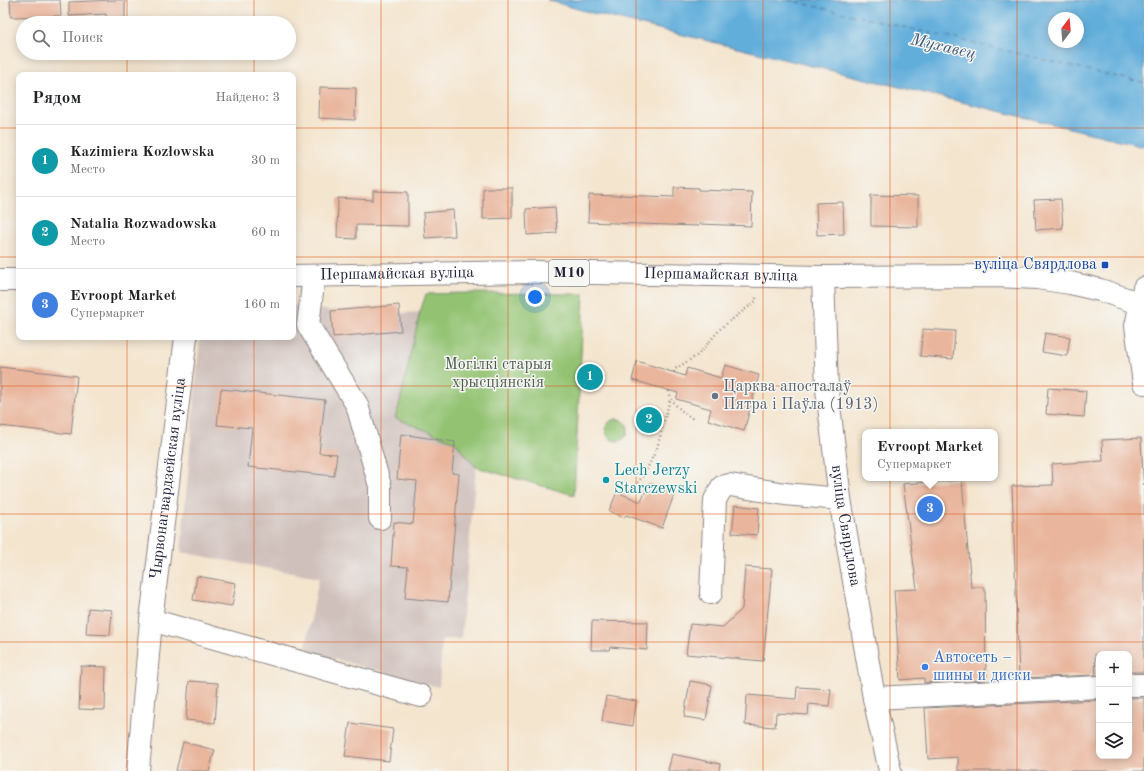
<!DOCTYPE html>
<html lang="ru">
<head>
<meta charset="utf-8">
<style>
	:root { --surface:#fff; --page:#f6f6f6; --text:#202124; --muted:#757577; --line:#e0e0e0; --accent:#c8321e }
	body { margin:0; font-family:"Old Standard TT",serif; background:var(--page); color:var(--text) }
	.controls { position:absolute; right:12px; bottom:12px; display:grid; overflow:hidden; border-radius:8px; box-shadow:0 2px 10px #0003 }
	.controls button { width:36px; height:36px; display:grid; place-items:center; padding:0; border:0; border-bottom:1px solid var(--line); background:var(--surface); color:var(--text); font:20px sans-serif }
	.compass { position:absolute; left:1048px; top:12px; width:36px; height:36px; border-radius:50%; background:var(--surface); box-shadow:0 2px 10px #0003; rotate:16deg }
	.you { position:absolute; left:535px; top:297px; width:14px; height:14px; margin:-10px; border:3px solid #fff; border-radius:50%; background:#1a73e8; box-shadow:0 0 0 6px #1a73e833 }
	.badge { display:grid; place-items:center; width:26px; height:26px; border-radius:50%; background:var(--accent); color:#fff; font-size:13px; font-weight:700 }
	.pin { position:absolute; translate:-50% -50%; border:2px solid #fff; box-shadow:0 1px 4px #0006 }
	.popup { position:absolute; left:862px; top:429px; width:136px; height:52px; box-sizing:border-box; display:grid; place-content:center; border-radius:8px; background:var(--surface); filter:drop-shadow(0 1px 3px #0005); font-size:13px; white-space:nowrap; color:var(--muted) }
	.popup b { font-size:15px; color:var(--text) }
	.popup::after { content:''; position:absolute; left:50%; top:100%; margin-left:-8px; border:8px solid transparent; border-top-color:var(--surface) }
	.list { margin:0; padding:0; list-style:none }
	h2 { display:flex; justify-content:space-between; align-items:center; height:52px; margin:0; padding:0 16px; font-size:17px }
	h2 small { font-size:13px; font-weight:400; color:var(--muted) }
	.list li { display:grid; grid-template-columns:26px 1fr auto; gap:12px; align-items:center; box-sizing:border-box; height:72px; padding:0 16px; border-top:1px solid var(--line) }
	.list b { display:block; font-size:15px; white-space:nowrap }
	.list p { margin:0; font-size:13px; white-space:nowrap; color:var(--muted) }
	.list em { font-size:13px; font-style:normal; color:var(--muted) }
	.icon { flex:none; width:22px; height:22px; fill:none; stroke:currentColor; stroke-width:2; stroke-linecap:round; stroke-linejoin:round }
	.map { position:relative; flex:none; width:1144px; height:771px; overflow:hidden }
	.search { position:absolute; background:var(--surface); box-shadow:0 2px 10px #0003; left:16px; top:16px; width:280px; height:44px; display:flex; align-items:center; gap:10px; box-sizing:border-box; padding:0 14px; border-radius:22px; color:var(--muted); font-size:15px }
	.panel { position:absolute; background:var(--surface); box-shadow:0 2px 10px #0003; left:16px; top:72px; width:280px; height:268px; border-radius:8px }
	.map>svg:first-child { display:block }
</style>
</head>
<body>
<div class="map">
<svg width="1144" height="771" viewBox="0 0 1144 771">
	<rect width="100%" height="100%" fill="#f6f6f2"/>
	<filter id="ink" filterUnits="userSpaceOnUse"><feTurbulence type="fractalNoise" baseFrequency=".025" numOctaves="2"/><feDisplacementMap in="SourceGraphic" scale="8" xChannelSelector="R" yChannelSelector="G"/><feConvolveMatrix kernelMatrix="1 2 1 2 8 2 1 2 1" color-interpolation-filters="sRGB"/></filter>
	<filter id="wash" filterUnits="userSpaceOnUse"><feTurbulence type="fractalNoise" baseFrequency=".012" numOctaves="4" result="noise"/><feDisplacementMap in="SourceGraphic" scale="16" xChannelSelector="R" yChannelSelector="G"/><feGaussianBlur stdDeviation="0.9" result="paint"/><feColorMatrix in="noise" values="0 0 0 0 0 0 0 0 0 0 0 0 0 0 0 0 0 1.4 0 .05"/><feComposite in="paint" operator="in"/></filter>
	<g filter="url(#wash)">
		<rect width="100%" height="100%" fill="#f4e5cf"/>
		<path fill="#cfc0bb" d="M293,305L331,311L399,305L400,313L420,312L399,407L395,418L455,442L476,467L461,639H442L439,687L305,651L319,578L181,552L200,337H293Z"/>
		<path fill="#93c372" stroke="#5a7256" d="M467,293L584,294L574,495L476,467L455,442L395,418L399,406L420,312L426,294Z
			M606 430a11 11 0 1 1 22 0a11 11 0 1 1-22 0Z"/>
		<path fill="#62aedb" stroke="#42688b" fill-rule="evenodd" d="M547,0H1144V146L588,12ZM1054,18H1078V42H1054Z"/>
		<g fill="none" stroke-linecap="round" stroke-linejoin="round">
			<path stroke="#3c5a7b" stroke-width="1" stroke-dasharray="5 4" stroke-linecap="butt" d="M788,0L1144,83"/>
		</g>
		<g id="blocks">
			<path fill="#e9b59c" d="M10,0H60L61,16L11,17Z
				M113,0H125V23H106V14L69,16V2Z
				M320,87L356,88L355,120L319,118Z
				M674,187L699,188V190L752,192L751,226L699,224V226L668,225L588,222L589,195L620,196V195L674,197Z
				M483,188H512V218L483,219Z
				M373,191L408,192V226L356,225V239L337,238L338,198L373,200Z
				M871,195L918,196V227L871,226Z
				M1061,199L1063,228L1036,230L1034,200Z
				M843,202L844,234L817,235L816,203Z
				M555,207L557,233L527,235L526,209Z
				M453,210L455,236L425,238L423,213Z
				M399,305L401,331L333,337L331,311Z
				M923,329L955,331L953,359L920,356Z
				M1045,333L1070,337L1067,356L1042,352Z
				M637,361L685,376L687,368L721,378L725,365L759,375L744,431L708,420L711,409L676,399L678,393L632,380Z
				M0,367L77,376L71,434L0,426Z
				M1048,388L1086,391L1084,417L1046,414Z
				M221,389L325,400L319,453L337,454L334,476L248,467L252,428L217,425Z
				M401,434L455,442L452,473L459,474L448,602L405,598L408,567L391,566L394,522L413,524L417,481L397,479Z
				M1141,438L1144,495V672H1129V654H1095L1096,675L1019,678L1012,486L1053,485L1052,464L1103,461L1102,440Z
				M962,480L971,587H985L986,680L924,683V678L900,680L894,590L917,589L903,484Z
				M649,483L675,492L662,528L626,515L624,518L609,511L617,492L641,502Z
				M735,505L759,508L757,535L732,533Z
				M745,567L772,569L763,661L686,654L690,624L723,627L742,609Z
				M197,576L236,583L232,606L193,600Z
				M88,608L112,610L110,635L86,634Z
				M592,621L648,622L647,650L610,647L609,650H591Z
				M81,666L106,667L105,710L79,709Z
				M189,681L218,683L215,723L186,720Z
				M690,681L712,685L706,720L684,717Z
				M797,687L831,689L829,706L809,704L808,715L776,713L775,727L745,725L747,695L796,699Z
				M606,696L636,701L633,726L602,721Z
				M1129,698H1144V771H958V757L928,759L925,708L1099,700V756H1129Z
				M350,723L393,729L389,761L345,756Z
				M183,742L215,750L209,771H176Z
				M672,754L720,764L719,771H668Z"/>
		</g>
	</g>
	<g filter="url(#ink)">
		<use href="#blocks" fill-opacity="0" stroke="#8b8485" stroke-width="1"/>
		<g fill="none" stroke-linecap="round" stroke-linejoin="round">
			<g stroke="#8b8485" stroke-width="24">
				<g id="minor">
					<path d="M314,276L308,325L357,405L380,486V518"/>
					<path d="M1144,288L1136,326L1144,383"/>
					<path d="M711,593L715,500L722,487L730,485L785,494L840,499"/>
					<path d="M151,620L421,696"/>
					<path d="M1129,685H1144"/>
					<path d="M874,698L1099,687"/>
					<path id="s1" d="M138,771L151,620L186,337"/>
				</g>
			</g>
			<g stroke="#8b8485" stroke-width="24">
				<g id="major">
					<path id="s2" d="M293,276L534,272L823,277L995,276L1037,278L1070,283L1100,290L1144,305"/>
					<path id="s3" d="M823,277L827,389L840,499L874,698L890,771"/>
					<path d="M0,280H19"/>
				</g>
			</g>
			<path stroke="#8b8485" stroke-width="2.5" stroke-dasharray="1 3" stroke-linecap="butt" d="M1103,271L1105,265
				M674,372L675,369L698,355L721,328L756,301V296
				M669,391C671,404 682,411 693,419
				M635,486L644,475L657,448L670,399"/>
			<use href="#minor" stroke="#fff" stroke-width="22"/>
			<use href="#major" stroke="#fff" stroke-width="22"/>
		</g>
	</g>
	<path fill="none" stroke="#de560e" stroke-width="1" stroke-opacity="0.55" d="M127,0V23M254,0V23M381,0V771M508,0V771M636,0V771M763,0V771M890,0V771M1017,0V771M127,53V75M254,53V75M0,128H19M293,128H1144M0,257H19M293,257H1144M127,337V771M254,337V771M0,386H1144M0,514H1144M0,642H1144"/>
	<rect fill="#1a4fb4" stroke="#f6f6f2" stroke-width="1.5" x="1101" y="261" width="8" height="8" rx="2"/>
	<circle fill="#6b7280" stroke="#f6f6f2" stroke-width="1.5" cx="715" cy="396" r="4"/>
	<circle fill="#0f9aa8" stroke="#f6f6f2" stroke-width="1.5" cx="606" cy="480" r="4"/>
	<circle fill="#3f7fe0" stroke="#f6f6f2" stroke-width="1.5" cx="925" cy="667" r="4"/>
	<g text-anchor="middle" dominant-baseline="central" stroke-width="3" stroke-linejoin="round" paint-order="stroke">
		<rect fill="#f6f6f2" stroke="#626272" stroke-width="1" x="549" y="260" width="40" height="26" rx="3"/>
		<g font-size="15" font-weight="bold" fill="#22223b">
			<text x="569" y="273">М10</text>
		</g>
		<g font-size="16" fill="#164399" stroke="#f6f6f2" text-anchor="end">
			<text x="1097" y="265">вуліца Свярдлова</text>
		</g>
		<g font-size="16" fill="#22223b" stroke="#f6f6f2">
			<text stroke="none"><textPath href="#s2" startOffset="104">Першамайская вуліца</textPath></text>
			<text stroke="none"><textPath href="#s2" startOffset="428">Першамайская вуліца</textPath></text>
			<text stroke="none"><textPath href="#s1" startOffset="294">Чырвонагвардзейская вуліца</textPath></text>
			<text stroke="none"><textPath href="#s3" startOffset="250">вуліца Свярдлова</textPath></text>
		</g>
		<g font-size="16" fill="#4a5a4e" stroke="#f6f6f2">
			<text x="498" y="365">Могілкі старыя<tspan x="498" dy="18">хрысціянскія</tspan></text>
		</g>
		<g font-size="16" fill="#5b616d" stroke="#f6f6f2" text-anchor="start">
			<text x="723" y="387">Царква апосталаў<tspan x="723" dy="18">Пятра і Паўла (1913)</tspan></text>
		</g>
		<g font-size="16" fill="#0d838f" stroke="#f6f6f2" text-anchor="start">
			<text x="614" y="471">Lech Jerzy<tspan x="614" dy="18">Starczewski</tspan></text>
		</g>
		<g font-size="16" fill="#366cbe" stroke="#f6f6f2" text-anchor="start">
			<text x="933" y="658">Автосеть –<tspan x="933" dy="18">шины и диски</tspan></text>
		</g>
		<g font-size="17" font-style="italic" fill="#3c5a7b" stroke="#f6f6f2">
			<text transform="translate(943 47) rotate(13)">Мухавец</text>
		</g>
	</g>
</svg>
<div class="controls">
<button>+</button>
<button>−</button>
<button><svg class="icon" aria-label="layers" viewBox="0 0 24 24"><path d="M12 4l9 5-9 5-9-5zM3 14l9 5 9-5"/></svg></button>
</div>
<svg class="compass" viewBox="-18 -18 36 36"><path d="M0-13l5 13h-10z" fill="#e53935"/><path d="M0 13l5-13h-10z" fill="#757577"/></svg>
<div class="you"></div>
<div class="pin badge" style="left:590px;top:377px;background:#0f9aa8">1</div>
<div class="pin badge" style="left:649px;top:420px;background:#0f9aa8">2</div>
<div class="pin badge" style="left:930px;top:509px;background:#3f7fe0">3</div>
<div class="popup"><b>Evroopt Market</b>Супермаркет</div>
<div class="search"><svg class="icon" aria-label="search" viewBox="0 0 24 24"><circle cx="10" cy="10" r="6"/><path d="M15 15l6 6"/></svg>Поиск</div>
<section class="panel">
<h2>Рядом<small>Найдено: 3</small></h2>
<ul class="list">
<li><span class="badge" style="background:#0f9aa8">1</span><div><b>Kazimiera Kozłowska</b><p>Место</p></div><em>30 m</em></li>
<li><span class="badge" style="background:#0f9aa8">2</span><div><b>Natalia Rozwadowska</b><p>Место</p></div><em>60 m</em></li>
<li><span class="badge" style="background:#3f7fe0">3</span><div><b>Evroopt Market</b><p>Супермаркет</p></div><em>160 m</em></li>
</ul>
</section>
</div>
</body>
</html>
